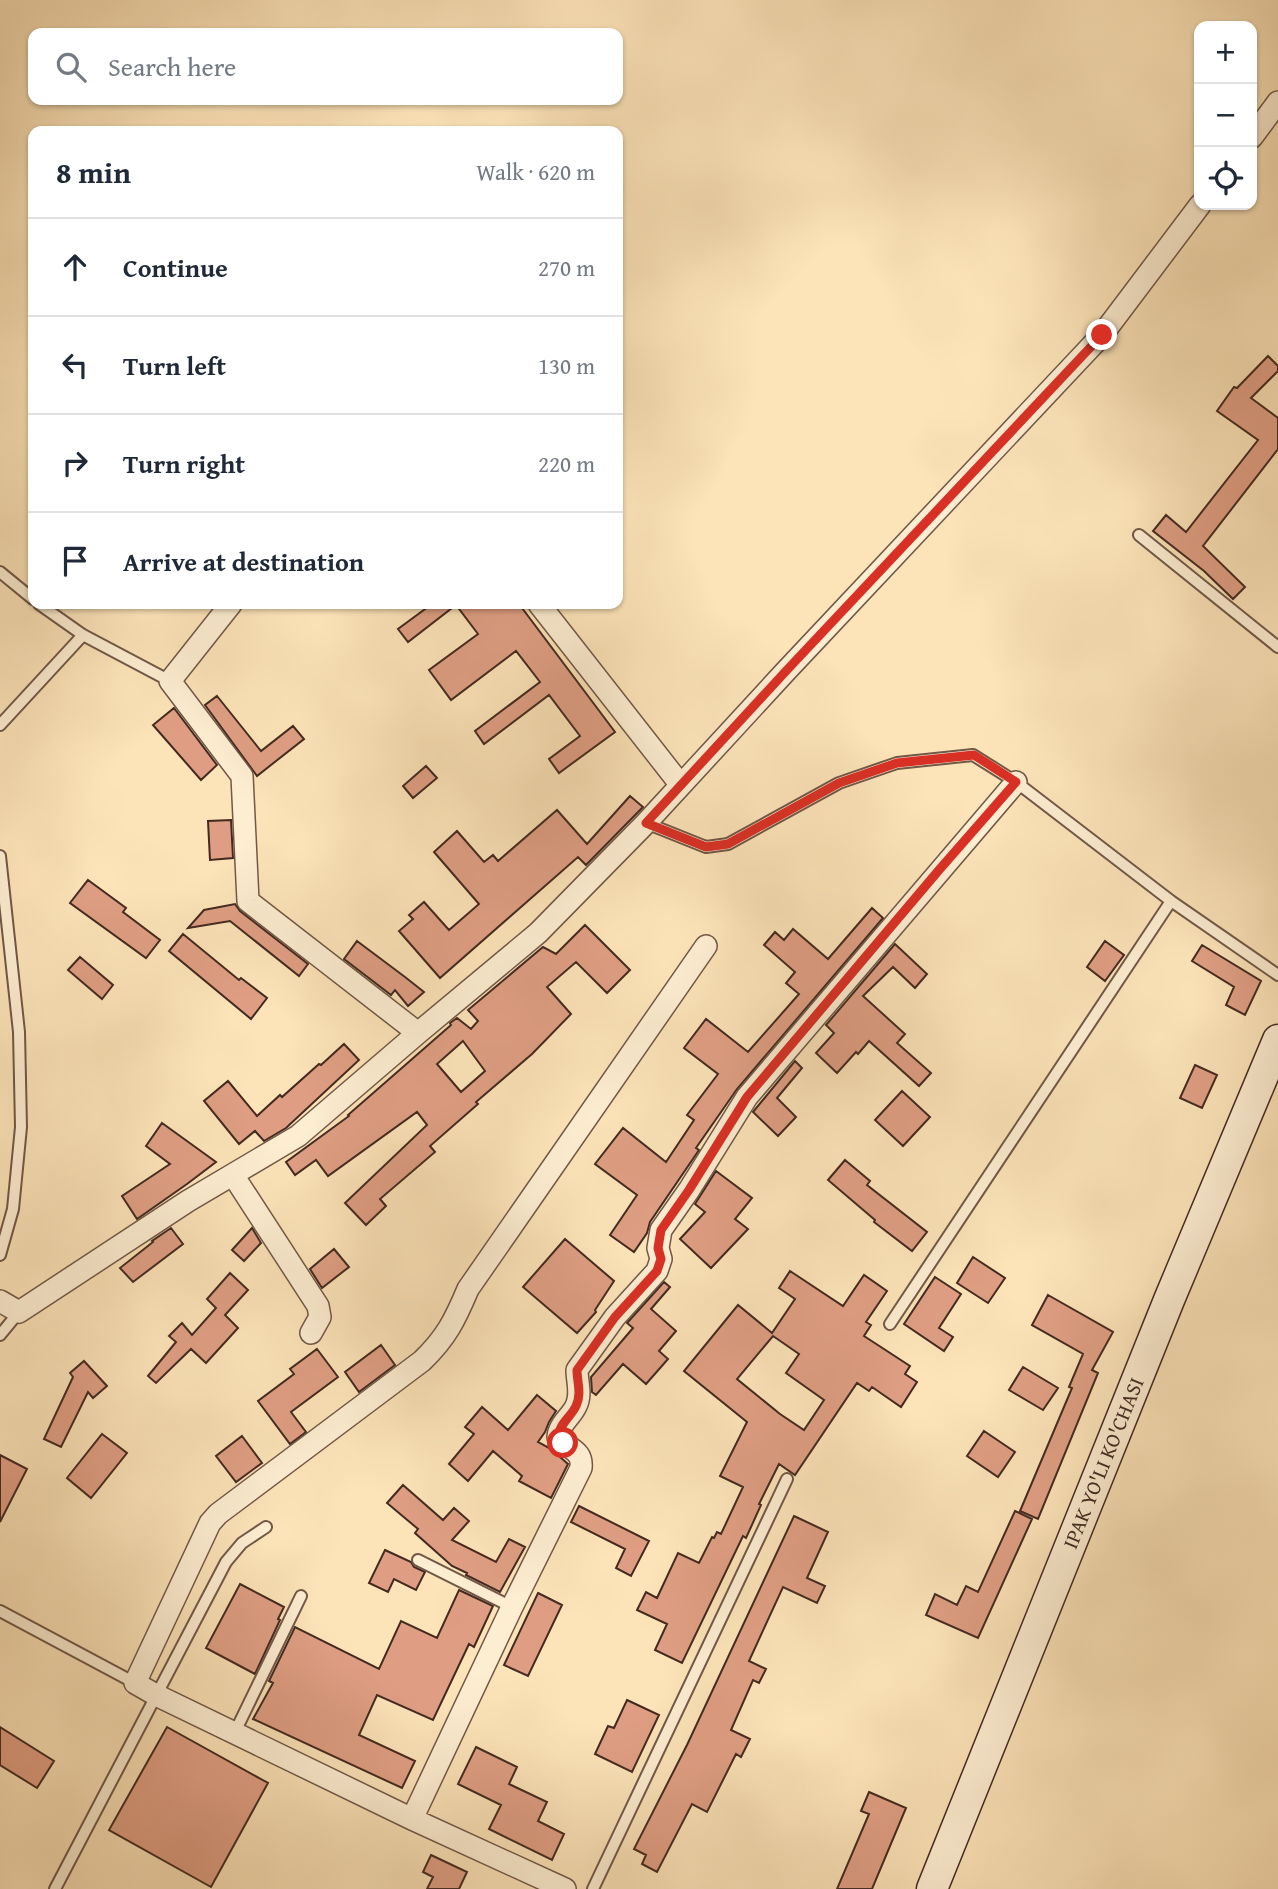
<!DOCTYPE html>
<html lang="en">
<head>
<meta charset="utf-8">
<style>
	:root { --surface:#fff; --page:#f6f6f7; --text:#1f2937; --muted:#747a83; --line:#e0e1e3 }
	body { margin:0; font-family:"Gentium Book Plus",serif; background:var(--page); color:var(--text) }
	.controls { position:absolute; right:21px; top:21px; display:grid; overflow:hidden; border-radius:14px; box-shadow:0 2px 5px #0004 }
	.controls button { width:63px; height:63px; display:grid; place-items:center; padding:0; border:0; border-bottom:2px solid var(--line); background:var(--surface); color:var(--text); font:35px sans-serif }
	.stop { position:absolute; width:21px; height:21px; margin:-16px; border:5px solid #d93025; border-radius:50%; background:#fff }
	.stop.end { background:#d93025; border-color:#fff; box-shadow:0 2px 7px #0008 }
	.list { margin:0; padding:0; list-style:none }
	h2 { display:flex; justify-content:space-between; align-items:center; height:91px; margin:0; padding:0 28px; font-size:30px }
	h2 small { font-size:23px; font-weight:400; color:var(--muted) }
	.list li { display:grid; grid-template-columns:46px 1fr auto; gap:21px; align-items:center; box-sizing:border-box; height:98px; padding:0 28px; border-top:2px solid var(--line) }
	.list b { display:block; font-size:26px; white-space:nowrap }
	.list em { font-size:23px; font-style:normal; color:var(--muted) }
	.icon { flex:none; width:38px; height:38px; fill:none; stroke:currentColor; stroke-width:2; stroke-linecap:round; stroke-linejoin:round }
	.map { position:relative; flex:none; width:1278px; height:1889px; overflow:hidden }
	.search { position:absolute; background:var(--surface); box-shadow:0 2px 5px #0004; left:28px; top:28px; width:595px; height:77px; display:flex; align-items:center; gap:18px; box-sizing:border-box; padding:0 24px; border-radius:14px; color:var(--muted); font-size:26px }
	.panel { position:absolute; background:var(--surface); box-shadow:0 2px 5px #0004; left:28px; top:126px; width:595px; height:483px; border-radius:14px }
	.map>svg:first-child { display:block }
</style>
</head>
<body>
<div class="map">
<svg width="1278" height="1889" viewBox="0 0 1278 1889">
	<rect width="100%" height="100%" fill="#fce3b8"/>
	<filter id="stains"><feTurbulence type="fractalNoise" baseFrequency=".00286" numOctaves="4"/><feColorMatrix values="0 0 0 0 .2 0 0 0 0 .09 0 0 0 0 .02 0 0 0 .5 -.17"/></filter>
	<radialGradient id="worn" r=".72"><stop offset=".6" stop-color="#630" stop-opacity="0"/><stop offset="1" stop-color="#630" stop-opacity=".3"/></radialGradient>
	<path fill="#df9e83" stroke="#432a21" stroke-width="2" fill-rule="evenodd" d="M1268,356L1278,366V371L1251,398L1278,418V449L1203,546L1245,587L1233,599L1204,571L1153,531L1166,515L1186,532L1258,440L1217,411L1234,387L1237,388Z
		M432,604H519L615,732L559,773L549,759L580,736L549,695L484,744L475,731L540,682L516,651L451,700L429,670L478,634L456,605L408,642L398,629Z
		M217,696L261,751L293,726L304,739L257,776L205,705Z
		M174,708L217,765L201,780L153,725Z
		M426,766L437,778L413,798L403,786Z
		M630,796L643,807L586,865L578,857L440,978L399,931L413,919L409,915L424,902L449,930L479,904L434,852L457,831L484,862L493,855L498,861L557,810L587,844Z
		M231,820L233,858L210,860L208,821Z
		M88,880L126,908L123,912L160,940L146,958L70,903Z
		M235,904L240,911L308,964L299,976L230,921L188,928L204,910Z
		M872,908L883,918L737,1089L696,1148L699,1150L650,1222L647,1233L634,1252L610,1235L637,1195L595,1164L623,1128L666,1162L694,1120L687,1115L718,1074L684,1048L706,1019L748,1052L799,994L786,983L795,972L764,945L775,932L784,940L793,929L828,959Z
		M585,925L630,970L607,993L576,962L547,987L571,1014L532,1054L476,1102L478,1104L430,1146L435,1152L380,1199L386,1206L366,1225L345,1203L427,1125L417,1112L328,1176L316,1160L295,1175L286,1162L349,1116L348,1115L451,1025L450,1023L457,1018L471,1029L478,1021L468,1010L543,947L556,954ZM463,1041L485,1071L461,1092L437,1064Z
		M183,934L239,980L241,978L267,998L251,1019L169,951Z
		M357,941L405,977L424,992L408,1006L395,990L391,995L344,959Z
		M1105,941L1124,955L1105,981L1087,967Z
		M895,944L927,974L915,988L893,967L863,996L905,1034L897,1043L931,1073L919,1086L869,1041L858,1054L856,1052L837,1073L816,1053L834,1033L826,1025Z
		M1202,945L1261,981L1245,1015L1226,1005L1234,987L1192,961Z
		M80,957L113,985L102,999L68,970Z
		M344,1044L359,1060L286,1128L264,1141L255,1131L239,1144L204,1101L228,1081L257,1116L280,1095L282,1097L319,1064L321,1065Z
		M795,1061L802,1068L777,1098L796,1117L778,1136L753,1112Z
		M1195,1065L1217,1075L1202,1108L1180,1098Z
		M902,1091L930,1117L903,1146L875,1120Z
		M162,1123L216,1162L187,1184L137,1219L122,1196L170,1164L146,1146Z
		M845,1160L870,1181L867,1185L927,1232L912,1251L874,1222L875,1220L828,1180Z
		M716,1171L752,1198L735,1219L748,1229L711,1268L680,1239L705,1212L695,1204Z
		M171,1228L183,1244L133,1282L120,1268L153,1242L152,1241Z
		M252,1228L261,1243L244,1261L232,1250Z
		M565,1239L614,1281L595,1310L596,1312L577,1333L523,1287Z
		M334,1249L349,1267L322,1288L310,1269Z
		M973,1257L1005,1278L988,1303L957,1283Z
		M790,1271L843,1306L864,1275L887,1291L866,1322L871,1325L864,1336L910,1366L905,1374L917,1382L901,1407L872,1387L869,1391L857,1383L795,1475L779,1464L759,1504L761,1505L746,1538L743,1536L682,1663L655,1650L667,1624L637,1610L646,1592L657,1598L678,1553L699,1563L712,1537L714,1538L717,1532L721,1534L743,1487L720,1476L747,1422L684,1371L738,1305L772,1333L795,1299L779,1288ZM773,1336L799,1354L786,1373L824,1400L804,1430L780,1414L737,1379Z
		M230,1273L248,1290L225,1315L238,1328L206,1363L191,1349L156,1383L148,1376L176,1342L169,1336L182,1323L192,1335L216,1308L207,1299Z
		M935,1277L961,1294L939,1328L953,1337L944,1351L904,1324Z
		M664,1282L670,1287L651,1309L676,1331L659,1351L668,1359L646,1384L623,1364L596,1395L592,1392L591,1377L633,1328L627,1323Z
		M1048,1295L1113,1332L1092,1370L1098,1373L1038,1519L1020,1511L1072,1388L1069,1387L1083,1354L1032,1325Z
		M381,1345L395,1365L359,1392L345,1372Z
		M317,1349L338,1377L291,1412L306,1432L290,1444L258,1401L294,1374L290,1369Z
		M84,1361L107,1386L93,1398L88,1392L61,1447L44,1439L73,1377L70,1373Z
		M1023,1367L1058,1388L1043,1410L1009,1390Z
		M537,1395L556,1411L549,1422L545,1432L538,1442L551,1449L568,1464L551,1498L519,1481L522,1476L493,1451L468,1481L449,1464L474,1434L465,1427L482,1407L508,1430Z
		M984,1431L1015,1452L998,1477L967,1456Z
		M102,1434L127,1453L91,1498L67,1478Z
		M242,1436L262,1463L236,1482L216,1456Z
		M0,1455L27,1469L0,1522Z
		M403,1485L443,1520L454,1508L469,1521L452,1540L496,1562L509,1539L525,1547L500,1592L466,1575L467,1573L452,1566L415,1533L418,1529L387,1503Z
		M579,1506L649,1541L631,1576L616,1568L625,1549L571,1522Z
		M1015,1511L1032,1519L978,1638L926,1615L935,1594L957,1605L966,1586L978,1592Z
		M794,1516L828,1532L807,1578L825,1586L817,1603L783,1587L749,1661L766,1669L759,1683L753,1680L731,1730L750,1739L741,1757L736,1754L707,1812L692,1804L657,1872L642,1864L646,1855L634,1849L687,1745Z
		M385,1550L411,1562L414,1567L425,1572L416,1590L394,1579L388,1592L369,1583Z
		M240,1584L284,1607L278,1619L280,1620L255,1674L206,1648Z
		M459,1590L493,1606L474,1647L469,1644L433,1720L377,1695L359,1735L415,1761L402,1788L253,1719L273,1683L269,1681L295,1627L379,1669L401,1621L437,1638Z
		M538,1593L562,1605L528,1676L504,1665Z
		M627,1700L659,1715L632,1772L595,1754L608,1726L614,1728Z
		M0,1727L54,1761L37,1788L0,1765Z
		M167,1727L268,1783L211,1887L109,1830Z
		M476,1747L517,1767L509,1784L547,1802L538,1821L564,1834L552,1860L489,1829L501,1805L458,1784Z
		M869,1792L906,1808L872,1889H837L869,1814L861,1811Z
		M431,1855L467,1872L459,1889H427L433,1877L423,1872Z"/>
	<g fill="none" stroke-linecap="round" stroke-linejoin="round">
		<g stroke="#715847" stroke-width="14">
			<path id="service" d="M1139,535L1278,647
				M0,572L33,599
				M39,604L83,635L170,681
				M0,725L83,635
				M646,823L706,847L728,844L839,783L897,763L973,755L1016,782L1171,901L1278,975
				M0,856L19,1032L21,1127L13,1209L0,1255
				M890,1324L1171,901
				M0,1335L19,1312
				M418,1560L512,1607
				M0,1611L135,1683
				M235,1732L301,1596
				M55,1889L226,1562L242,1543L266,1527
				M593,1889L787,1479"/>
		</g>
		<g stroke="#715847" stroke-width="24">
			<path id="minor" d="M1252,137L1278,102
				M231,604L170,681L242,776L248,901L418,1033
				M539,604L680,784
				M233,1175L318,1306L320,1317L311,1333
				M0,1301L19,1312L188,1201L298,1136L418,1033L538,933L646,823L786,671L1102,335L1200,205
				M412,1819L512,1607L581,1468C583,1449 568,1450 558,1437C559,1424 571,1417 576,1406C582,1394 577,1382 577,1370L615,1317L657,1271L661,1259L658,1248L661,1230L689,1190L747,1097L1016,782
				M565,1889L412,1819L156,1695L135,1683L210,1523L218,1514L422,1361C446,1338 455,1320 468,1289L706,946"/>
		</g>
		<g stroke="#432a21" stroke-width="33">
			<path id="secondary" d="M932,1889L1169,1300L1278,1040"/>
		</g>
		<use href="#service" stroke="#fdedd1" stroke-width="10"/>
		<use href="#minor" stroke="#fdedd1" stroke-width="21"/>
		<use href="#secondary" stroke="#fdedd1" stroke-width="30"/>
	</g>
	<g fill="none" stroke-linecap="round" stroke-linejoin="round">
		<path stroke="#d93025" stroke-width="9" d="M563,1443L558,1437C559,1424 571,1417 576,1406C582,1394 577,1382 577,1370L615,1317L657,1271L661,1259L658,1248L661,1230L689,1190L747,1097L939,870L1016,782L974,755L897,763L839,783L728,844L706,847L646,823L786,671L1102,335"/>
	</g>
	<g text-anchor="middle" dominant-baseline="central" stroke-width="5" stroke-linejoin="round" paint-order="stroke">
		<g font-size="21" fill="#432a21" stroke="#fdedd1">
			<text transform="translate(1103 1463) rotate(-68)">IPAK YO'LI KO'CHASI</text>
		</g>
	</g>
	<rect width="100%" height="100%" filter="url(#stains)"/>
	<rect width="100%" height="100%" fill="url(#worn)"/>
</svg>
<div class="controls">
<button>+</button>
<button>−</button>
<button><svg class="icon" aria-label="locate" viewBox="0 0 24 24"><circle cx="12" cy="12" r="6"/><path d="M12 2v4M12 18v4M2 12h4M18 12h4"/></svg></button>
</div>
<div class="stop" style="left:563px;top:1443px"></div>
<div class="stop end" style="left:1102px;top:335px"></div>
<div class="search"><svg class="icon" aria-label="search" viewBox="0 0 24 24"><circle cx="10" cy="10" r="6"/><path d="M15 15l6 6"/></svg>Search here</div>
<section class="panel">
<h2>8 min<small>Walk · 620 m</small></h2>
<ul class="list">
<li><svg class="icon" aria-label="ahead" viewBox="0 0 24 24"><path d="M12 20V5M6 11l6-6 6 6"/></svg><div><b>Continue</b></div><em>270 m</em></li>
<li><svg class="icon" aria-label="left" viewBox="0 0 24 24"><path d="M17 20v-9H6M10 6l-5 5 5 5"/></svg><div><b>Turn left</b></div><em>130 m</em></li>
<li><svg class="icon" aria-label="right" viewBox="0 0 24 24"><path d="M7 20v-9h11M14 6l5 5-5 5"/></svg><div><b>Turn right</b></div><em>220 m</em></li>
<li><svg class="icon" aria-label="arrive" viewBox="0 0 24 24"><path d="M6 21V4h12l-3 4 3 4H6"/></svg><div><b>Arrive at destination</b></div></li>
</ul>
</section>
</div>
</body>
</html>
